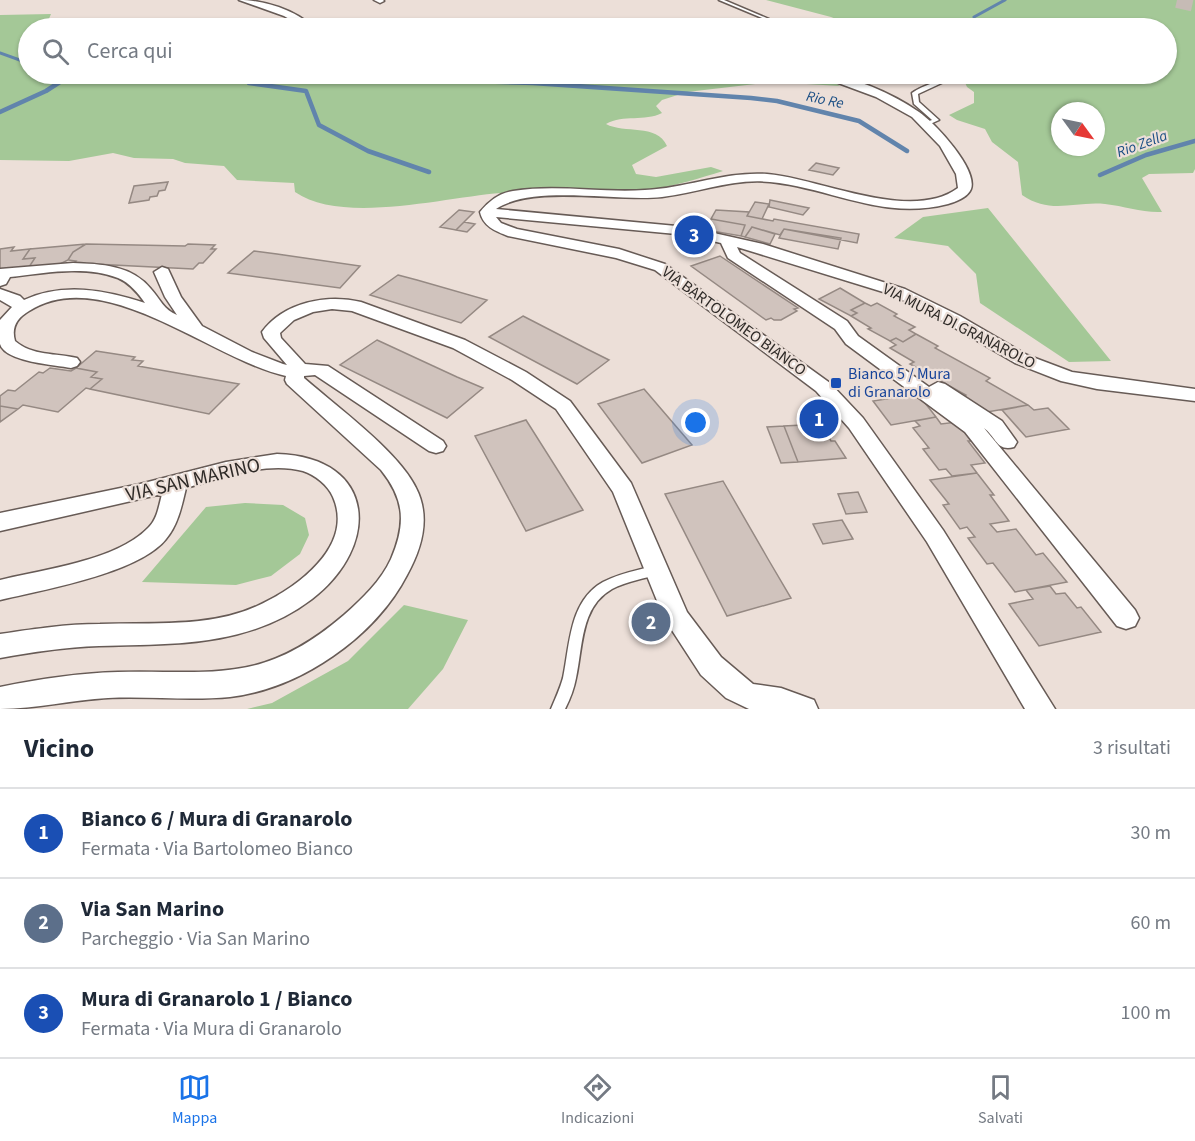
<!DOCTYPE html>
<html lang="it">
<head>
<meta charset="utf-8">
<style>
	:root { --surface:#fff; --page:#f6f6f7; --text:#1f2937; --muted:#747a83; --line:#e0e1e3; --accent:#1a73e8 }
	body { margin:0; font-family:"Source Sans 3",sans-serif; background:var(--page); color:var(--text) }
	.compass { position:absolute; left:1051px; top:102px; width:54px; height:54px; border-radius:50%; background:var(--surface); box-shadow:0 2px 4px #0004; rotate:123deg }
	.you { position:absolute; left:696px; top:423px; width:21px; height:21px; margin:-15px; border:4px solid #fff; border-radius:50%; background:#1a73e8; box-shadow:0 0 0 9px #1a73e833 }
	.badge { display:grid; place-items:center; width:39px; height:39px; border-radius:50%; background:var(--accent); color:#fff; font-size:20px; font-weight:700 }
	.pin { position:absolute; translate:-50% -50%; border:3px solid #fff; box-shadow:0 2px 6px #0006 }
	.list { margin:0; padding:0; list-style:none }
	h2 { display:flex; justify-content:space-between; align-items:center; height:78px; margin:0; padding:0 24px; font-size:26px }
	h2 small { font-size:20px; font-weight:400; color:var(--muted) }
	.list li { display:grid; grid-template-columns:39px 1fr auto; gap:18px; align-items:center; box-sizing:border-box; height:90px; padding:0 24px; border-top:2px solid var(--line) }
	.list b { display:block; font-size:22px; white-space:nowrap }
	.list p { margin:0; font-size:20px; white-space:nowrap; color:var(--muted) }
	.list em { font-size:20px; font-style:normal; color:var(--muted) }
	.icon { flex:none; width:33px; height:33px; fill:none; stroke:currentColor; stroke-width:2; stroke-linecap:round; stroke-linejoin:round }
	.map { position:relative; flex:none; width:1195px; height:709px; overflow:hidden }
	.search { position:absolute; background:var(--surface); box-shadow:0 2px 4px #0004; left:18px; right:18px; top:18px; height:66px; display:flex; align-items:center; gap:15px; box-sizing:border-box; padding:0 21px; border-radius:33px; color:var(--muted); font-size:22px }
	.sheet { height:348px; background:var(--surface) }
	nav { display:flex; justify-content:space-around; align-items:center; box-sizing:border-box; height:84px; border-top:2px solid var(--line); background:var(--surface); font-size:16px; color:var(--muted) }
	nav a { display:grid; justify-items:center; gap:3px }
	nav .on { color:var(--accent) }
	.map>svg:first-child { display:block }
</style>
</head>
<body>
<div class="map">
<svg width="1195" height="709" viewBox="0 0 1195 709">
	<rect width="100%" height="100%" fill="#ecdfd8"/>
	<path fill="#a4c897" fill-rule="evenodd" d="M766,0H1195V169L1193,173L1149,174L1142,178L1162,212C1142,213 1125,206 1105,204C1074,201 1051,215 1022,195L1018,162L992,142L985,129L957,120L949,115L974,103V92L967,87L963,78L971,74H1166V28H858L831,17ZM1060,111H1096V147H1060Z
		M51,14L45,28H28V74H808L826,78L840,86L772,82L687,92L662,100L656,106L662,113C644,122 624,114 606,124C624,134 657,123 667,146L632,165L636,174L656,177L711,167L723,171C700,178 676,186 652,189C620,192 588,190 556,190C538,190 519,192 501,193C446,197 342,225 295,192L294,183L237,180L224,166L185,163L173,159L134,158L113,153L69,161L0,160V15Z
		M988,208L1111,361L1069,362L980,303L976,274L948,246L894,238L923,217Z
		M245,503L283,505L305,518L309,535L300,554L271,576L236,585L142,582L206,507Z
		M404,605L468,620L443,669L408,709H247L272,703L348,661Z"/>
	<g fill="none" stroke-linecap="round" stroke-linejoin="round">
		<path stroke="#6184ac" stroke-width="3" d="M974,17L1005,0
			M0,53L28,63
			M118,74L184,78L430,79
			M64,79L72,74"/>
		<path stroke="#6184ac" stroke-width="4.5" d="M184,78L416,79L533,83L751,98L777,101L859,121L907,151
			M249,83L306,91L319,125L368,151L429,172
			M0,112L46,91L66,78
			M1100,175L1146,155L1195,141"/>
	</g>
	<path fill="#d0c3bd" stroke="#958983" stroke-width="1.5" d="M816,163L839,168L833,175L809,170Z
		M168,182L165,190L159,191L157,196L150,197L149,200L129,203L134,186Z
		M770,200L809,208L803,215L769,207Z
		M755,202L769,204L762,219L747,216Z
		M459,210L474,212L456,230L440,227Z
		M716,210L749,212L747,216L773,221L774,219L859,234L857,243L784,229L780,235L752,227L745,237L741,236L745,225L711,219Z
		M711,219L745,225L741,236L706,230Z
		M464,222L475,224L467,232L456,230Z
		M752,227L775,234L770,244L745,237Z
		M784,229L841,238L838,249L779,238Z
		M86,244L185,246L188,244L215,245L211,249H216L203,263H199L193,269L74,263L76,261L68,260L73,252Z
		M86,244L73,252L68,260L60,264L29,267L35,258L23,259L30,249Z
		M14,247L11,251L30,249L23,259L35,258L29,267L0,270V249Z
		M254,251L277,254L360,266L340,288L228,273Z
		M720,256L798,308L794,309L797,311L781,320H774L771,318L766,320L691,266Z
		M398,275L417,280L487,300L461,323L370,295Z
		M840,288L865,303L851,310L857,313L851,316L819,299Z
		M865,303L871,306L877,303L897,314L894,316L915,327L909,330L916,334L903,342L896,338L890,341L868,329L871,328L851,316L857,313L851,310Z
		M523,316L587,349L609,360L577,384L489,337Z
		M916,334L938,346L935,348L990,378L986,381L1028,405L987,412L962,398L966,395L910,364L914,362L890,348L896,345L890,341L896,338L903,342Z
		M377,340L457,377L483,388L447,418L340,365Z
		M96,351L135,357L132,360L143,361L138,366L239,384L209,414L90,389L102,379L91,377L97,372L76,368Z
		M50,368L71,371L76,368L97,372L91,377L102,379L90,389L86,388L58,412L23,405L18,409L0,406V396L8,390L15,391L39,372L43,373Z
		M644,389L692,445L642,463L598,404Z
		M918,394L936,417L891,425L873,401Z
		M1028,405L1034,410L1048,408L1069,429L1026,437L1002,410Z
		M0,406L18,409L0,422Z
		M936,417L941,424L957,422L972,441H968L985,463L971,465L977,473L952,476L946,469L939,470L923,449L929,448L913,428L920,426L915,421Z
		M526,420L583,510L526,531L475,436Z
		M823,424L831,441H835L846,458L798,462L784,426Z
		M784,426L798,462L781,463L767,427Z
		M977,473L994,495H990L1009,521L990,524L997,532L1016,529L1036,555L1043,553L1067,582L1015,592L993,563L987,564L968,538L975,537L967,527L960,529L943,505L949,504L930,480Z
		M723,481L768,559L791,598L727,616L665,494Z
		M858,492L867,512L846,514L838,494Z
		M842,520L853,539L823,544L813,524Z
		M1050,586L1056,594L1065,593L1077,608L1081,607L1101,632L1039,646L1009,604L1033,599L1026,590Z"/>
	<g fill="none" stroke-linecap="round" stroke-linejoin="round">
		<path stroke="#c6bbb5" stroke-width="16" stroke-dasharray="16 8" stroke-linecap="butt" d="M1177,0L1195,4"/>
		<g stroke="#675b56" stroke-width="3">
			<path id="lane" d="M719,0H724L790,28H786Z
				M950,74H954L946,81L918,94L919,102L939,120L928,125H924V123L932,120L914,104L912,93C924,84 939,83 950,74Z
				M657,565L661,567L663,570L661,573C645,579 627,581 612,589C580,607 583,647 576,678C574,689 570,699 565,709H551C555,699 560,689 563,678C570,645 569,601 603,582C620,573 639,570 657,565Z"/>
		</g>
		<g stroke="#675b56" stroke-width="3">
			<path id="street" d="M239,0C264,0 296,10 314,28H305L284,16Z
				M374,0H383L384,1L380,3Z
				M814,74C844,71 895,95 919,112C935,123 978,169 971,189C968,197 955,202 948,204C882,221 832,188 770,182C733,178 698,193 662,197C616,202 533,184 496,209L687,227L763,244L905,289L960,316L1027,355L1072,372L1195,389V401L1097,389L1061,381L1015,363L948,324L893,295L737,247L740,253L847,321L858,336L929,387L938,382L945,384L1002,421L1017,442L1014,447C997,452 996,437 984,428L1135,610L1139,618L1135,626L1126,629L1117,626L965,432L846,344L835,329L728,258L721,243L687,235L496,217L501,223L517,229L619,249L665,264L830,383L863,418L943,530L1055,709H1025L927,542L849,428L816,391L655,270L616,258L508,236C495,231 483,226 480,212C488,202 499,193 513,191C557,184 601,193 645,190C686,188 726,171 767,174C819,178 911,223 958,188L956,174L940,146L912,117L876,97Z
				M73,263C101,264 132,265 151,289C160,299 164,310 177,315L165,297L154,272L162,267L168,269L181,297L202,326L252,352L283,364L287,365L264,338L262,332C284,302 327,294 361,302L465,340L526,372L570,401L631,483L687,612L721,657L753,684L781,688L814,700L818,709H749L726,698L701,675L664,618L613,492L556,409L512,380L453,348L352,311L332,309L313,312L294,320L280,333L281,338L305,364L328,366L443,441L446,446L443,451L436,453L429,451L315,375L304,376V378C336,406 399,452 416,488C431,517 422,548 407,575C375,637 300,689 230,697C190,701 149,696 108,698C72,700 36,709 0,709V687C39,679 78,673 118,672C216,670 262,685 344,615C362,599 381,581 391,559C406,524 405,500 381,470L287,384L285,380L286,376C212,360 104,263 29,311C17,318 11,327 15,341C32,356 56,353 77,358L80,362L77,366L71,368C56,365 5,362 0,344C0,337 0,327 0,320L12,307L0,300V289L20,296L24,300C63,282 106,290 145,303C138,293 130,283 118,278C86,265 43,273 10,277L6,284L0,286V269Z
				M277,454C377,457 381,546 312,599C249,647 175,644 99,646C66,647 33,652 0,658V634C33,629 66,624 100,624C151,622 209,628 257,606C295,589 355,547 333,497C328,485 315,475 303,471C266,461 221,478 186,488C182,505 178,525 166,539C139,573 43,590 0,600V580C44,569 116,561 148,528C157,520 159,506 162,494L0,531V513L140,484L226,462Z"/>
		</g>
		<use href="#lane" fill="#fff" fill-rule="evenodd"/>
		<use href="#street" fill="#fff" fill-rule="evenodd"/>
	</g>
	<rect fill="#1a4fb4" stroke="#ecdfd8" stroke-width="2" x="830" y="377" width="12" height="12" rx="3"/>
	<g text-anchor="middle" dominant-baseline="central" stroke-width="4.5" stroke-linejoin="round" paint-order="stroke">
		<g font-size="15" font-style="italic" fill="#1a4e84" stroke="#ecdfd8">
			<text transform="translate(825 100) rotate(12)">Rio Re</text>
			<text transform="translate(1142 144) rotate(-20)">Rio Zella</text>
		</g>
		<g font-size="16" fill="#2f2b28" stroke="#ecdfd8">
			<text transform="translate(734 321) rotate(36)">VIA BARTOLOMEO BIANCO</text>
			<text transform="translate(959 326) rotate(27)">VIA MURA DI GRANAROLO</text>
		</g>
		<g font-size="16" fill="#164399" stroke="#ecdfd8" text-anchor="start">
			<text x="848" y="374">Bianco 5 / Mura<tspan x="848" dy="18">di Granarolo</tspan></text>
		</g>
		<g font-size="20" fill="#2f2b28" stroke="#ecdfd8">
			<text transform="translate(193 480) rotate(-13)">VIA SAN MARINO</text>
		</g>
	</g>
</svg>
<svg class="compass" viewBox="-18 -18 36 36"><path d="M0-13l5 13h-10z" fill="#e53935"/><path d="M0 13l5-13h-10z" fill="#747a83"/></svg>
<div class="you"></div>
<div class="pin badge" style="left:819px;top:419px;background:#1a4fb4">1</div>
<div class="pin badge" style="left:651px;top:622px;background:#5c6f8a">2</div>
<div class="pin badge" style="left:694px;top:235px;background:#1a4fb4">3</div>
<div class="search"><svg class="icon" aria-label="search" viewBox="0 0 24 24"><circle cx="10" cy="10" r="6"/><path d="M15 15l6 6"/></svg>Cerca qui</div>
</div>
<section class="sheet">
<h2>Vicino<small>3 risultati</small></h2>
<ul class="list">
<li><span class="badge" style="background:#1a4fb4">1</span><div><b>Bianco 6 / Mura di Granarolo</b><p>Fermata · Via Bartolomeo Bianco</p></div><em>30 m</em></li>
<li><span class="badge" style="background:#5c6f8a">2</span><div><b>Via San Marino</b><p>Parcheggio · Via San Marino</p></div><em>60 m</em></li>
<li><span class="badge" style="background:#1a4fb4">3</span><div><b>Mura di Granarolo 1 / Bianco</b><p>Fermata · Via Mura di Granarolo</p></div><em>100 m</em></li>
</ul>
</section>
<nav>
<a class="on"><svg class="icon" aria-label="map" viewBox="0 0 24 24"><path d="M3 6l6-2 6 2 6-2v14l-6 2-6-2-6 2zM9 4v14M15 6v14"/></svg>Mappa</a>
<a><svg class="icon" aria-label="directions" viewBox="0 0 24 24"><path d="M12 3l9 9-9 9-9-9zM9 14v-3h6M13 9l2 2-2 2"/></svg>Indicazioni</a>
<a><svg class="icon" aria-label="saved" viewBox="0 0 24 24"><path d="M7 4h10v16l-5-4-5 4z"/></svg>Salvati</a>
</nav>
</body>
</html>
